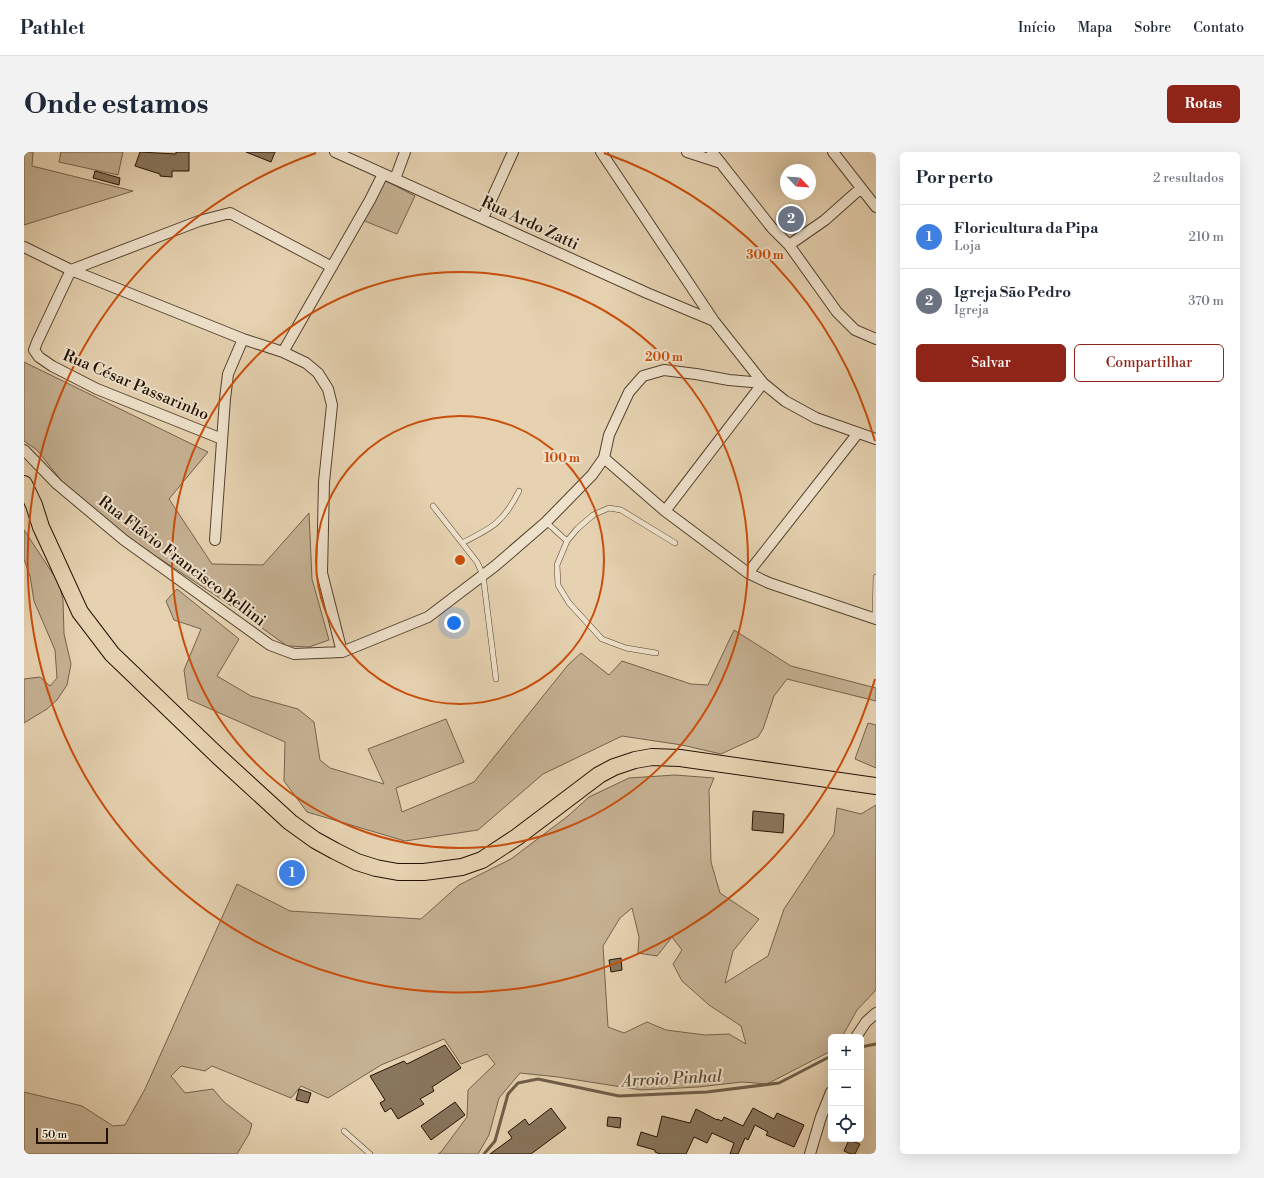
<!DOCTYPE html>
<html lang="pt">
<head>
<meta charset="utf-8">
<style>
	:root { --surface:#fff; --page:#f2f2f3; --text:#1f2937; --muted:#747a83; --line:#e0e1e3; --accent:#8f2418 }
	body { margin:0; font-family:"Libre Bodoni",serif; background:var(--page); color:var(--text) }
	.controls { position:absolute; right:12px; bottom:12px; display:grid; overflow:hidden; border-radius:6px; box-shadow:0 4px 16px #0002 }
	.controls button { width:36px; height:36px; display:grid; place-items:center; padding:0; border:0; border-bottom:1px solid var(--line); background:var(--surface); color:var(--text); font:20px sans-serif }
	.compass { position:absolute; left:756px; top:12px; width:36px; height:36px; border-radius:50%; background:var(--surface); box-shadow:0 4px 16px #0002; rotate:115deg }
	.scale { position:absolute; left:12px; bottom:10px; width:72px; box-sizing:border-box; padding-left:4px; border:2px solid #221203; border-top:0; font-size:11px; line-height:14px; white-space:nowrap; color:#221203; -webkit-text-stroke:3px #efe2cc; paint-order:stroke }
	.you { position:absolute; left:430px; top:471px; width:14px; height:14px; margin:-10px; border:3px solid #fff; border-radius:50%; background:#1a73e8; box-shadow:0 0 0 6px #1a73e833 }
	.badge { display:grid; place-items:center; width:26px; height:26px; border-radius:50%; background:var(--accent); color:#fff; font-size:13px; font-weight:700 }
	.pin { position:absolute; translate:-50% -50%; border:2px solid #fff; box-shadow:0 1px 4px #0006 }
	.list { margin:0; padding:0; list-style:none }
	h2 { display:flex; justify-content:space-between; align-items:center; height:52px; margin:0; padding:0 16px; font-size:17px }
	h2 small { font-size:13px; font-weight:400; color:var(--muted) }
	.list li { display:grid; grid-template-columns:26px 1fr auto; gap:12px; align-items:center; box-sizing:border-box; height:64px; padding:0 16px; border-top:1px solid var(--line) }
	.list b { display:block; font-size:15px; white-space:nowrap }
	.list p { margin:0; font-size:13px; white-space:nowrap; color:var(--muted) }
	.list em { font-size:13px; font-style:normal; color:var(--muted) }
	.actions { display:flex; gap:8px; padding:12px 16px }
	.actions a { flex:1; padding:9px 0; border:1px solid var(--accent); border-radius:6px; text-align:center; font-size:14px; color:var(--accent) }
	.actions .main { background:var(--accent); color:#fff }
	.icon { flex:none; width:22px; height:22px; fill:none; stroke:currentColor; stroke-width:2; stroke-linecap:round; stroke-linejoin:round }
	.map { position:relative; flex:none; width:852px; height:1002px; overflow:hidden; border-radius:6px }
	header { display:flex; align-items:center; gap:24px; box-sizing:border-box; height:56px; padding:0 20px; background:var(--surface); border-bottom:1px solid var(--line) }
	header strong { font-size:19px }
	nav { display:flex; gap:22px; margin-inline-start:auto; font-size:14px }
	.intro { display:flex; align-items:center; justify-content:space-between; box-sizing:border-box; height:96px; padding:0 24px }
	h1 { margin:0; font-size:28px }
	.button { padding:10px 18px; border-radius:6px; background:var(--accent); color:#fff; font-size:14px; font-weight:700 }
	main { display:flex; gap:24px; padding:0 24px }
	aside { flex:1; background:var(--surface); border-radius:6px; box-shadow:0 4px 16px #0002 }
	.map>svg:first-child { display:block }
</style>
</head>
<body>
<header>
<strong>Pathlet</strong>
<nav><a>Início</a><a>Mapa</a><a>Sobre</a><a>Contato</a></nav>
</header>
<div class="intro"><h1>Onde estamos</h1><a class="button">Rotas</a></div>
<main>
<div class="map">
<svg width="852" height="1002" viewBox="0 0 852 1002">
	<rect width="100%" height="100%" fill="#e6d2b1"/>
	<filter id="stains"><feTurbulence type="fractalNoise" baseFrequency=".005" numOctaves="4"/><feColorMatrix values="0 0 0 0 .2 0 0 0 0 .09 0 0 0 0 .02 0 0 0 .5 -.17"/></filter>
	<radialGradient id="worn" r=".72"><stop offset=".6" stop-color="#630" stop-opacity="0"/><stop offset="1" stop-color="#630" stop-opacity=".3"/></radialGradient>
	<path fill="#c5b193" stroke="#74624b" fill-rule="evenodd" d="M0,0H9L8,14L109,39L0,73Z
		M37,0H99L94,23L35,10Z
		M360,28L391,44L373,82L338,68Z
		M0,210L184,300L145,347L188,412L239,413L285,361L288,427L305,488L285,495L263,494L206,453L100,383L40,332L13,298L0,289Z
		M0,378L35,431L39,448L40,482L47,512L43,533L33,548L23,557L0,571V527L16,525L26,534L33,526L31,498L10,449L6,424L0,407Z
		M153,437L215,487L193,524L227,544L274,557L290,570L296,608L306,616L360,632L344,597L422,567L440,610L372,636L378,660L450,630L544,513L557,501L585,523L598,509L667,532L684,533L710,478L767,514L852,536V549L763,527L750,544L739,577L734,585L697,602L658,593L598,584L519,622L454,678L381,689L283,660L260,629L261,590L164,547L160,518L177,477L150,468L142,449Z
		M844,571L852,573V616L831,607Z
		M651,623L690,626L685,638L687,710L696,741L735,767L709,799L701,831L744,804L760,757L810,682L813,656L837,662L852,653V838L833,858L818,885H807V899L743,932L718,930L674,935L617,938L534,925L496,921L475,946L465,983L454,1002H414L417,1000L443,965L444,938L471,912L463,902L437,912L420,887L357,913L304,946L277,934L267,946L188,914L181,919L157,914L147,924L161,941L189,937L200,950L228,972L225,982L213,1002H0V940L58,954L89,974L101,973L121,937L213,732L266,759L397,767L435,733L487,707L544,664L565,645L605,626ZM608,756L615,785L614,801L633,804L648,785L658,798L649,812L658,829L685,853L717,874L722,892L705,882L681,883L642,878L623,870L600,881L584,875L579,794L596,766Z"/>
	<g fill="none" stroke-linecap="round" stroke-linejoin="round">
		<path stroke="#6f5e48" stroke-width="3" d="M837,895L852,892
			M460,1002L471,989L484,942L494,931L514,927L595,944L683,940L755,931L807,904"/>
	</g>
	<path fill="#88765d" stroke="#221203" d="M116,0L152,2V0H165V19H148V25L136,24V22L111,14Z
		M222,0H251L247,10Z
		M71,19L96,26L95,33L69,26Z
		M729,659L760,662L759,681L728,678Z
		M597,806L598,818L587,820L585,808Z
		M421,893L437,916L408,935L410,939L396,947L400,952L374,967L367,956L361,960L356,951L361,948L346,924L380,909L383,912Z
		M275,937L287,941L284,951L272,948Z
		M431,950L441,963L407,988L397,974Z
		M527,956L542,976L507,1002H466L488,986L484,980L501,967L505,973Z
		M729,956L750,967L753,961L780,973L770,995L742,983L744,980L731,973L724,988L721,986L714,1002H706L710,991L688,981L683,991L670,985L662,1002H636L631,1000V998L613,993L617,980L633,985L638,964L666,971L672,957L693,968V967L698,969L700,965L719,974Z
		M584,965L597,966L596,976L583,974Z
		M825,988L836,992L831,1002H827L820,999Z"/>
	<g fill="none" stroke-linecap="round" stroke-linejoin="round">
		<g stroke="#53422e" stroke-width="6">
			<path id="service" d="M409,354L453,410L459,423L472,527
				M522,370L543,389
				M438,391C468,376 479,371 495,339
				M851,466L852,425
				M632,501L602,496L578,487L545,451L534,433L533,413L543,389L553,377L569,363L585,356L597,358L651,391
				M320,979L346,1002"/>
		</g>
		<g stroke="#53422e" stroke-width="12">
			<path id="minor" d="M311,0L623,141L690,169
				M577,0L690,169L739,231L761,249L792,266L852,287
				M663,0L697,11
				M688,0L748,76L765,93L813,160L831,178L852,187
				M809,0L852,55
				M371,27L381,0
				M459,66L489,0
				M765,93L801,68L837,36
				M0,95L47,118L219,187L259,200
				M47,118L13,190L10,198L15,205L28,214L73,237L198,287
				M47,118L175,69L206,61L308,115
				M0,298L33,332L100,388L246,493L270,502L318,500L404,465L471,414L522,370L568,323L580,306L585,283L605,240L619,224L640,218L672,222L705,228L739,231
				M580,306L641,359L724,421L745,431L852,467
				M641,359L739,231
				M191,388L201,247L204,222L219,187
				M724,421L834,281
				M318,500L298,421L300,330L308,253L304,237L294,221L282,211L259,200L346,48L359,22
				M832,885L842,870L852,861
				M786,1002L797,965L807,940"/>
		</g>
		<g stroke="#221203" stroke-width="18">
			<path id="primary" d="M0,332L10,353L17,375L29,401L56,460L88,502L194,604L266,670L291,688L311,699L333,710L352,716L374,720H400L438,715L458,708L493,685L575,623L590,615L611,608L628,605L656,606L852,634"/>
		</g>
		<use href="#service" stroke="#efe2cc" stroke-width="5"/>
		<use href="#minor" stroke="#efe2cc" stroke-width="10"/>
		<use href="#primary" stroke="#e6d2b1" stroke-width="16"/>
	</g>
	<g fill="none" stroke="#ca4e0b" stroke-width="2">
		<circle cx="436" cy="408" r="144"/>
		<circle cx="436" cy="408" r="288"/>
		<path d="M851 527A432 432 0 1 1 292 1M580 1A432 432 0 0 1 851 289"/>
	</g>
	<g text-anchor="middle" dominant-baseline="central" stroke-width="4" stroke-linejoin="round" paint-order="stroke">
		<g font-size="16" fill="#221203" stroke="#efe2cc">
			<text transform="translate(506 71) rotate(25)">Rua Ardo Zatti</text>
			<text transform="translate(112 233) rotate(23)">Rua César Passarinho</text>
			<text transform="translate(158 409) rotate(37)">Rua Flávio Francisco Bellini</text>
		</g>
		<g font-size="17" font-style="italic" fill="#5c4b37" stroke="#efe2cc">
			<text transform="translate(648 927) rotate(-3)">Arroio Pinhal</text>
		</g>
	</g>
	<circle cx="436" cy="408" r="6" fill="#ca4e0b" stroke="#efe2cc" stroke-width="2"/>
	<g font-size="12" text-anchor="middle" font-weight="bold" fill="#ca4e0b" stroke="#efe2cc" stroke-width="4" stroke-linejoin="round" paint-order="stroke">
		<text x="741" y="107">300 m</text>
		<text x="640" y="209">200 m</text>
		<text x="538" y="310">100 m</text>
	</g>
	<rect width="100%" height="100%" filter="url(#stains)"/>
	<rect width="100%" height="100%" fill="url(#worn)"/>
</svg>
<div class="controls">
<button>+</button>
<button>−</button>
<button><svg class="icon" aria-label="locate" viewBox="0 0 24 24"><circle cx="12" cy="12" r="6"/><path d="M12 2v4M12 18v4M2 12h4M18 12h4"/></svg></button>
</div>
<svg class="compass" viewBox="-18 -18 36 36"><path d="M0-13l5 13h-10z" fill="#e53935"/><path d="M0 13l5-13h-10z" fill="#747a83"/></svg>
<div class="scale">50 m</div>
<div class="you"></div>
<div class="pin badge" style="left:268px;top:721px;background:#3f7fe0">1</div>
<div class="pin badge" style="left:767px;top:67px;background:#6b7280">2</div>
</div>
<aside>
<h2>Por perto<small>2 resultados</small></h2>
<ul class="list">
<li><span class="badge" style="background:#3f7fe0">1</span><div><b>Floricultura da Pipa</b><p>Loja</p></div><em>210 m</em></li>
<li><span class="badge" style="background:#6b7280">2</span><div><b>Igreja São Pedro</b><p>Igreja</p></div><em>370 m</em></li>
</ul>
<div class="actions"><a class="main">Salvar</a><a>Compartilhar</a></div>
</aside>
</main>
</body>
</html>
